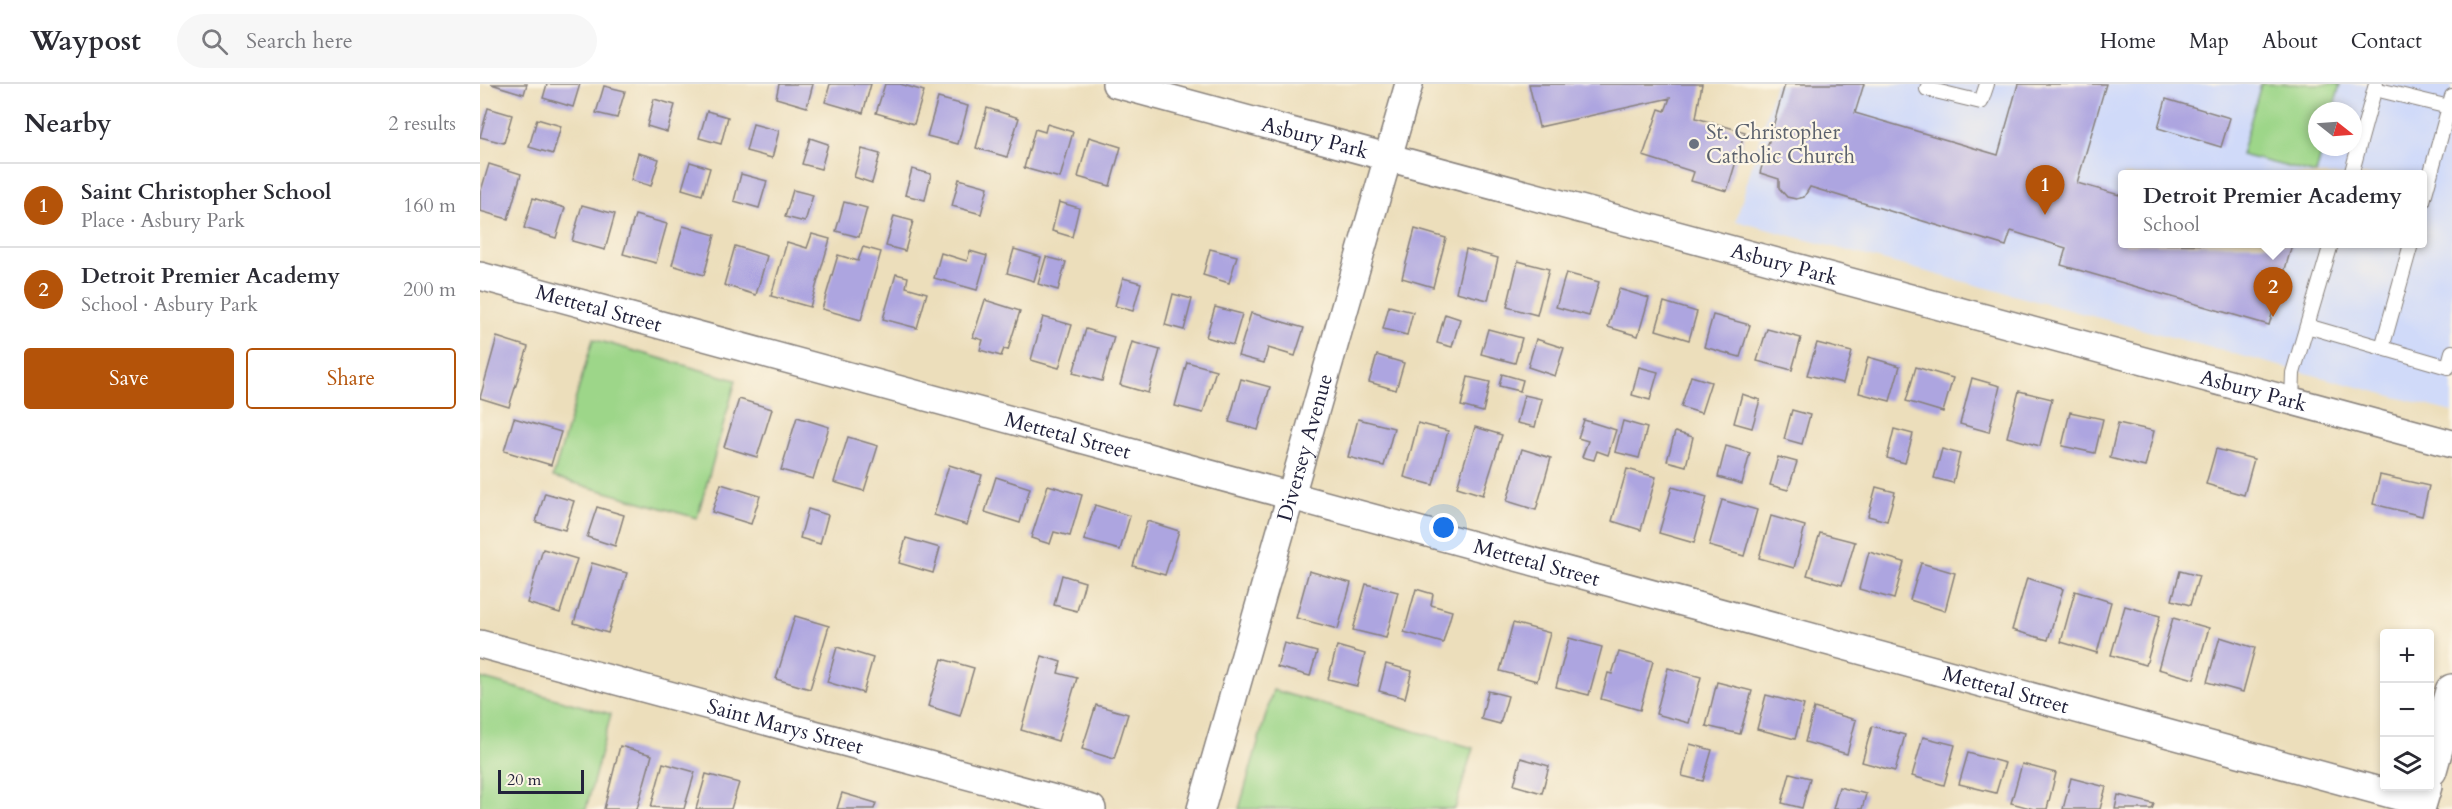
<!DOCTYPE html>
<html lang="en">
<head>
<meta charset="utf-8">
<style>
	:root { --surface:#fff; --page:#f7f7f7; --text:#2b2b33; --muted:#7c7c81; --line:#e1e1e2; --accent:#b45309 }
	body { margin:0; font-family:Cardo,serif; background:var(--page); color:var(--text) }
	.controls { position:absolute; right:18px; bottom:18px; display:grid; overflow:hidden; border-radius:6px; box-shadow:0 3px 9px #0003 }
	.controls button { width:54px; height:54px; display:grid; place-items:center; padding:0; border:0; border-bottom:2px solid var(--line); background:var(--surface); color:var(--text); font:30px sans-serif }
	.compass { position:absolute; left:1828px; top:18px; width:54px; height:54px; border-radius:50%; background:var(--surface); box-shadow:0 3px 9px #0003; rotate:107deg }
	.scale { position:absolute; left:18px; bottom:15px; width:86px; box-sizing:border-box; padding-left:6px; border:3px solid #22223b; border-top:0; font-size:16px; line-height:21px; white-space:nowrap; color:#22223b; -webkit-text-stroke:4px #fcf5e5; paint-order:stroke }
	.you { position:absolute; left:964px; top:444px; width:21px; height:21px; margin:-15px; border:4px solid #fff; border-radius:50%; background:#1a73e8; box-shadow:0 0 0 9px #1a73e833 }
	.badge { display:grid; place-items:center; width:39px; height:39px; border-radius:50%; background:var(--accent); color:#fff; font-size:20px; font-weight:700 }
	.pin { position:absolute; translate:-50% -50px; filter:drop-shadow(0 2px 3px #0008) }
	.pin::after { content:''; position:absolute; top:32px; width:21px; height:18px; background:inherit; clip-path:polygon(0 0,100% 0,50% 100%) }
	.popup { position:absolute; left:1638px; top:86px; width:309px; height:78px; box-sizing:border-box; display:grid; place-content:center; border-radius:6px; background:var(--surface); filter:drop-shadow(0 2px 4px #0005); font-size:20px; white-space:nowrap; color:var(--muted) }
	.popup b { font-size:22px; color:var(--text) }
	.popup::after { content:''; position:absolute; left:50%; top:100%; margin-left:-12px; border:12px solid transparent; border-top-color:var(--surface) }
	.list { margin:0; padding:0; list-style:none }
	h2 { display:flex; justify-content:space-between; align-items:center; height:78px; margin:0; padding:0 24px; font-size:26px }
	h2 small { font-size:20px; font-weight:400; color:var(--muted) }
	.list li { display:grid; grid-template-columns:39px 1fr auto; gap:18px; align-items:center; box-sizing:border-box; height:84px; padding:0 24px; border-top:2px solid var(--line) }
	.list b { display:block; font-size:22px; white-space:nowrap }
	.list p { margin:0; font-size:20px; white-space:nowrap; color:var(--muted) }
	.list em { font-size:20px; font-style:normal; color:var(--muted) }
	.actions { display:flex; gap:12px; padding:18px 24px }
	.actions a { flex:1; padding:14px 0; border:2px solid var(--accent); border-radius:6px; text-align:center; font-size:21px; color:var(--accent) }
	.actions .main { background:var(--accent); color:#fff }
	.icon { flex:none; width:33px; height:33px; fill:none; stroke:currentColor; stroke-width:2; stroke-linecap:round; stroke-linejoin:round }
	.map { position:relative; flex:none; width:1972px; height:725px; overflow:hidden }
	header { display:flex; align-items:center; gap:36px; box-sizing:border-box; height:84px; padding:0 30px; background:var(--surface); border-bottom:2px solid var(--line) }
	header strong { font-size:28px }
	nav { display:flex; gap:33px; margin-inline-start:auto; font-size:21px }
	.search { width:420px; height:54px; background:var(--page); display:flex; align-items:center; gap:15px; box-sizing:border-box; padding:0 21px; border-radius:33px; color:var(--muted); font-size:22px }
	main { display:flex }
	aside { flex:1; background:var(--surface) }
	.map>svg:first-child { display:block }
</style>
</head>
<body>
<header>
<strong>Waypost</strong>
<div class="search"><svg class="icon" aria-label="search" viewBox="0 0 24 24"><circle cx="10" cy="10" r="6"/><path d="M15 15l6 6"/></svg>Search here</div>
<nav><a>Home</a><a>Map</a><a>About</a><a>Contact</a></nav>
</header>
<main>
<aside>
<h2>Nearby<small>2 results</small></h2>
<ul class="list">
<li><span class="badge">1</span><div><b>Saint Christopher School</b><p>Place · Asbury Park</p></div><em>160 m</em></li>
<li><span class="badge">2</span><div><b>Detroit Premier Academy</b><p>School · Asbury Park</p></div><em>200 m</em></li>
</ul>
<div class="actions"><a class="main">Save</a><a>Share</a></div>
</aside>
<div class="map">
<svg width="1972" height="725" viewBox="0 0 1972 725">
	<rect width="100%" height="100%" fill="#fcf5e5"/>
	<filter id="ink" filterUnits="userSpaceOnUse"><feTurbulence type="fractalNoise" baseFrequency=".0167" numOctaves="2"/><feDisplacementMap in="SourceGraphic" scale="12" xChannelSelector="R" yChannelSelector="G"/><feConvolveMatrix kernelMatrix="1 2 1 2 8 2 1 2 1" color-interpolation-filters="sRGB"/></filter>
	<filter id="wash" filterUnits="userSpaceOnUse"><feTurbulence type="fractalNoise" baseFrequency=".008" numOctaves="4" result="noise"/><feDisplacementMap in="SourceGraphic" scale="24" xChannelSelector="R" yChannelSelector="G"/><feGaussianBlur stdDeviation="1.35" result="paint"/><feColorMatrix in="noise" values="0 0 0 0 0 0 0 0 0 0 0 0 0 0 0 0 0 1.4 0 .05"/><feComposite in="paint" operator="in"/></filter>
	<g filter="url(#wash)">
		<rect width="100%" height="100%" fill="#ecdebb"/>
		<path fill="#d0daf9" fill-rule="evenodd" d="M1295,0H1972V328L1256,137ZM1837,27H1873V63H1837ZM1643,91H1943V160H1643Z"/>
		<path fill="#9dd689" stroke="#607c62" stroke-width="1.5" d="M1781,0H1860L1853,27H1837V63H1843L1836,90L1761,71Z
			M113,255L256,296L217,434L73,393Z
			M0,594L131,630L106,725H0Z
			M793,606L993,664L975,725H759Z"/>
		<g id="blocks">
			<path fill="#ada5e0" d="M11,0H47L44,10Z
				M67,0H100L93,23L63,14Z
				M299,0H333L327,23L296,14Z
				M350,0H391L383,29L345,18Z
				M405,0H420L444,7L434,40L396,29Z
				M1049,0H1222L1216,34L1265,48L1247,107L1211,97L1214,88L1163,72L1179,25L1185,27L1190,14L1059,43Z
				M1305,0H1384L1375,29L1518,71L1538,0H1626L1597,99L1643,112V160L1812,161L1789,241L1581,181L1586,164L1531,147L1526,162L1330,103L1324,113L1316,115L1307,113L1299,104V95L1280,89Z
				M124,2L145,7L137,34L116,29Z
				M458,14L488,22L478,60L447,52Z
				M174,15L195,21L187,48L167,42Z
				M1686,15L1750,34L1741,63L1678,44Z
				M8,24L32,31L24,59L0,53Z
				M507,24L539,34L527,73L496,64Z
				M227,27L248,33L241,60L219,54Z
				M57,35L81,42L73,70L49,63Z
				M273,40L299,47L292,74L266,67Z
				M567,40L593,48L580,94L544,84L555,45L565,48Z
				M609,53L641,63L630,102L598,93Z
				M330,54L348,60L341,85L322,80Z
				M382,65L400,70L392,99L374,93Z
				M158,69L179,75L171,102L151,96Z
				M210,78L230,84L222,111L202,105Z
				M9,80L41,90L28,135L0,127V110Z
				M432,85L451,90L445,116L425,111Z
				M261,90L287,97L279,124L254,117Z
				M479,95L508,103L501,130L472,122Z
				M313,106L333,111L325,138L305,133Z
				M53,114L85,124L76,154L44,144Z
				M364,118L387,124L379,153L356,147Z
				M579,118L599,124L592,153L572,147Z
				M102,121L135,130L125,166L92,157Z
				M155,131L187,140L176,179L143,170Z
				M414,132L433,137L425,167L406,162Z
				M203,142L235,151L224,191L192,181Z
				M935,145L966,154L953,203L922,194Z
				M332,150L350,155L330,223L291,212L307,158L327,164Z
				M255,162L287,172L276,211L244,201Z
				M383,163L401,168L381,236L342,225L358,171L378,177Z
				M534,165L561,173L554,197L527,189Z
				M730,165L757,172L749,199L723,191Z
				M986,165L1018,174L1008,216L976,208Z
				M490,167L507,172L497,206L454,194L461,169L487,177Z
				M566,173L586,178L578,206L558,200Z
				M1038,177L1069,185L1057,231L1027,223Z
				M1086,189L1119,198L1109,232L1076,223Z
				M416,190L428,193L426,203L447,209L437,244L403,235Z
				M643,194L661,199L653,227L635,222Z
				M1139,205L1169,214L1158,252L1128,243Z
				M693,210L712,215L704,246L685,241Z
				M505,216L540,227L528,266L524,265L521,272L500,266L503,256L493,253Z
				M1184,218L1217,228L1209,256L1176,246Z
				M909,222L933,228L927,251L903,245Z
				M735,223L762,230L753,261L726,253Z
				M771,229L824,244L815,272L788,264L784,279L758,272Z
				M965,230L980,235L972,263L957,259Z
				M1233,231L1270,241L1260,273L1224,263Z
				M563,233L592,241L579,284L551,276Z
				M606,245L634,253L622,297L593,289Z
				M1008,245L1042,254L1035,279L1001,270Z
				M1287,245L1321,254L1312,286L1277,277Z
				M17,253L48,263L29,323L0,314Z
				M1056,255L1084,264L1075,292L1048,283Z
				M652,258L680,266L668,309L640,301Z
				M1337,259L1372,268L1363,299L1327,291Z
				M897,271L924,279L916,306L889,298Z
				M1388,273L1420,282L1410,317L1379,309Z
				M707,278L736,286L723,329L695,322Z
				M1159,283L1178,288L1170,316L1152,311Z
				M1436,283L1473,294L1463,328L1426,317Z
				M1022,290L1043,296L1040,307L1019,302Z
				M1211,292L1231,298L1221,329L1201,323Z
				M988,293L1010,298L1003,328L981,322Z
				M1492,294L1520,302L1509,348L1480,340Z
				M761,295L790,303L778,346L749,338Z
				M1539,307L1572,315L1560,362L1527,353Z
				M1262,310L1280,316L1272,344L1254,339Z
				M1044,311L1062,315L1055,343L1037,339Z
				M259,315L292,325L277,373L244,363Z
				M1312,326L1330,331L1322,360L1304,355Z
				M1590,328L1623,335L1615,369L1582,362Z
				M317,333L349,343L333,395L301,386Z
				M34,334L81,348L71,381L24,367Z
				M878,335L914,344L904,382L868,373Z
				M1104,336L1136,346L1128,371L1117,367L1114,376L1102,373L1108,357L1098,354Z
				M1143,337L1167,344L1159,374L1135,368Z
				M938,339L968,347L953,401L924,393Z
				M1638,339L1674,347L1665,383L1630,374Z
				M995,343L1022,351L1003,411L977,403Z
				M1414,345L1433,350L1425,379L1407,374Z
				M1195,348L1213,353L1206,382L1187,377Z
				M368,353L398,362L384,407L354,398Z
				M1246,362L1270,369L1262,400L1238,393Z
				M1042,365L1071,374L1056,426L1027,417Z
				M1462,365L1480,370L1473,399L1454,394Z
				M1736,365L1774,375L1764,411L1726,400Z
				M1298,373L1317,378L1308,406L1290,401Z
				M469,381L502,391L487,441L454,431Z
				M1147,385L1176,393L1161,446L1132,437Z
				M1900,391L1949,402L1942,432L1893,420Z
				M516,393L550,404L540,439L505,428Z
				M241,400L280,412L271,440L232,428Z
				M568,401L602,411L590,452L574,448L570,460L551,454Z
				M1192,403L1227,413L1214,459L1179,449Z
				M1396,403L1415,408L1407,437L1388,432Z
				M65,409L94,417L85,446L56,438Z
				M1242,416L1277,426L1264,472L1229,462Z
				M615,421L650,432L640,466L604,456Z
				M117,423L144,431L135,462L107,453Z
				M328,425L348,431L340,460L320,454Z
				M1291,432L1325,442L1314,484L1279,474Z
				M667,437L699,447L685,491L653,482Z
				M1340,449L1375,458L1362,501L1327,491Z
				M426,454L460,464L453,489L419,479Z
				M63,465L97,475L80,529L47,519Z
				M1389,468L1424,478L1414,515L1379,505Z
				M112,479L147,489L128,549L94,539Z
				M1441,479L1475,489L1465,527L1430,516Z
				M829,487L871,499L858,545L816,534Z
				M1700,487L1719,492L1710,521L1692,516Z
				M582,491L605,498L597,527L574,521Z
				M1547,494L1583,505L1568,556L1532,546Z
				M886,500L918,508L906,554L873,546Z
				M936,505L953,510L951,521L972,527L963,559L924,548Z
				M1595,507L1631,518L1617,569L1581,558Z
				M1645,522L1680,532L1666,581L1631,571Z
				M315,532L349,542L330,605L296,595Z
				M1693,534L1729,544L1714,595L1678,585Z
				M1033,539L1070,549L1057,597L1020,587Z
				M1740,553L1775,564L1763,608L1727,598Z
				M1089,554L1122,563L1109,611L1076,603Z
				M804,559L837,568L830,592L797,583Z
				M857,562L885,570L877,602L848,595Z
				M357,563L393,574L383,609L347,598Z
				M1139,568L1173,577L1160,626L1121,615L1128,589L1132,590Z
				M562,572L581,578L578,589L597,594L578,657L541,646Z
				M462,575L494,584L480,632L448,622Z
				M906,580L932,587L925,614L899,607Z
				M1188,584L1221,593L1209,639L1176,630Z
				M1237,598L1272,607L1260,650L1226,642Z
				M1008,607L1028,612L1020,640L1001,635Z
				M1286,611L1324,621L1315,655L1277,645Z
				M616,621L648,630L634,675L602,665Z
				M1334,624L1376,636L1367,670L1325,658Z
				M1392,642L1425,651L1415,687L1382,678Z
				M1443,653L1475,661L1464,701L1432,692Z
				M1210,660L1232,666L1223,697L1202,692Z
				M140,662L172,671L157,725H124Z
				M1488,669L1525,679L1516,709L1479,700Z
				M1041,674L1069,682L1062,709L1034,701Z
				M183,679L215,688L204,725L171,723Z
				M1542,680L1576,689L1567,725H1554L1531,719Z
				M1310,689L1330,694L1322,724L1302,719Z
				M226,690L259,699L251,725H216Z
				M1591,694L1626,703L1620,725H1583Z
				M1359,703L1386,710L1382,725H1353Z
				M362,709L396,719L394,725H357Z
				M1638,711L1674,720L1672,725H1635Z"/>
		</g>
	</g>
	<g filter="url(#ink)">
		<use href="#blocks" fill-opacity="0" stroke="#87807b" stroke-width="1.5"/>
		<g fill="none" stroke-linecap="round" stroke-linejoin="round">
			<g stroke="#87807b" stroke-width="16">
				<path id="lane" d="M1449,0L1447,5L1501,18L1507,0
					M1895,5L1969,23
					M1871,91L1896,0
					M1943,117L1972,12
					M1827,242L1968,283L1972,268
					M1902,264L1931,160
					M1812,317L1813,289L1851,160"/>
			</g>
			<g stroke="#87807b" stroke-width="30">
				<g id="street">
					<path id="s1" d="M636,0L1972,360"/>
					<path id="s2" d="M0,192L1940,718"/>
					<path id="s3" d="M0,560L612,725"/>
					<path id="s4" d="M721,725L929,0"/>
				</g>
			</g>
			<g stroke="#87807b" stroke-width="36">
				<path id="secondary" d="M1950,686L1972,607
					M1938,725L1945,702"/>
			</g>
			<use href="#lane" stroke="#fff" stroke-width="14"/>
			<use href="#street" stroke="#fff" stroke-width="27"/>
			<use href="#secondary" stroke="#fff" stroke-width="33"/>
		</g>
	</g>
	<circle fill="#6b7280" stroke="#fcf5e5" stroke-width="2" cx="1214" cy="60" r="6"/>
	<g text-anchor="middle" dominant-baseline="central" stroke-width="4.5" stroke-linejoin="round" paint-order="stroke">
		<g font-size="21" fill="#5b616d" stroke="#fcf5e5" text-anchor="start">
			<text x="1226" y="48">St. Christopher<tspan x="1226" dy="24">Catholic Church</tspan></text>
		</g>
		<g font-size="21" fill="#22223b" stroke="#fcf5e5">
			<text stroke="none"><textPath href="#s1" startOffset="206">Asbury Park</textPath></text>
			<text stroke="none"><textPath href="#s1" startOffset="692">Asbury Park</textPath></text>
			<text stroke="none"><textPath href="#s2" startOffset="123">Mettetal Street</textPath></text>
			<text stroke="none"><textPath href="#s1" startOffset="1178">Asbury Park</textPath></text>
			<text stroke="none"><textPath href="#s2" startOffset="609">Mettetal Street</textPath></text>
			<text stroke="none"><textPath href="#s4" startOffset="376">Diversey Avenue</textPath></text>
			<text stroke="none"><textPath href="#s2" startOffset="1095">Mettetal Street</textPath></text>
			<text stroke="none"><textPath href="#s2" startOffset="1581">Mettetal Street</textPath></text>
			<text stroke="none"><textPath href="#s3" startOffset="316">Saint Marys Street</textPath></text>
		</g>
	</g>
</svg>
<div class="controls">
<button>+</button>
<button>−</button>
<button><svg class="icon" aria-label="layers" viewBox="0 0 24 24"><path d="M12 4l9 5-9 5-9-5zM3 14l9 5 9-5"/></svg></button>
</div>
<svg class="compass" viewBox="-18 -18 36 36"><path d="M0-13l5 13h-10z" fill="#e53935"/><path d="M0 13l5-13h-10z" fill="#7c7c81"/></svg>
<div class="scale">20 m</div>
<div class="you"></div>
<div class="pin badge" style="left:1565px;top:131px">1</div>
<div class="pin badge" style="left:1793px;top:233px">2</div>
<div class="popup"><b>Detroit Premier Academy</b>School</div>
</div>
</main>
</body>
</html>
